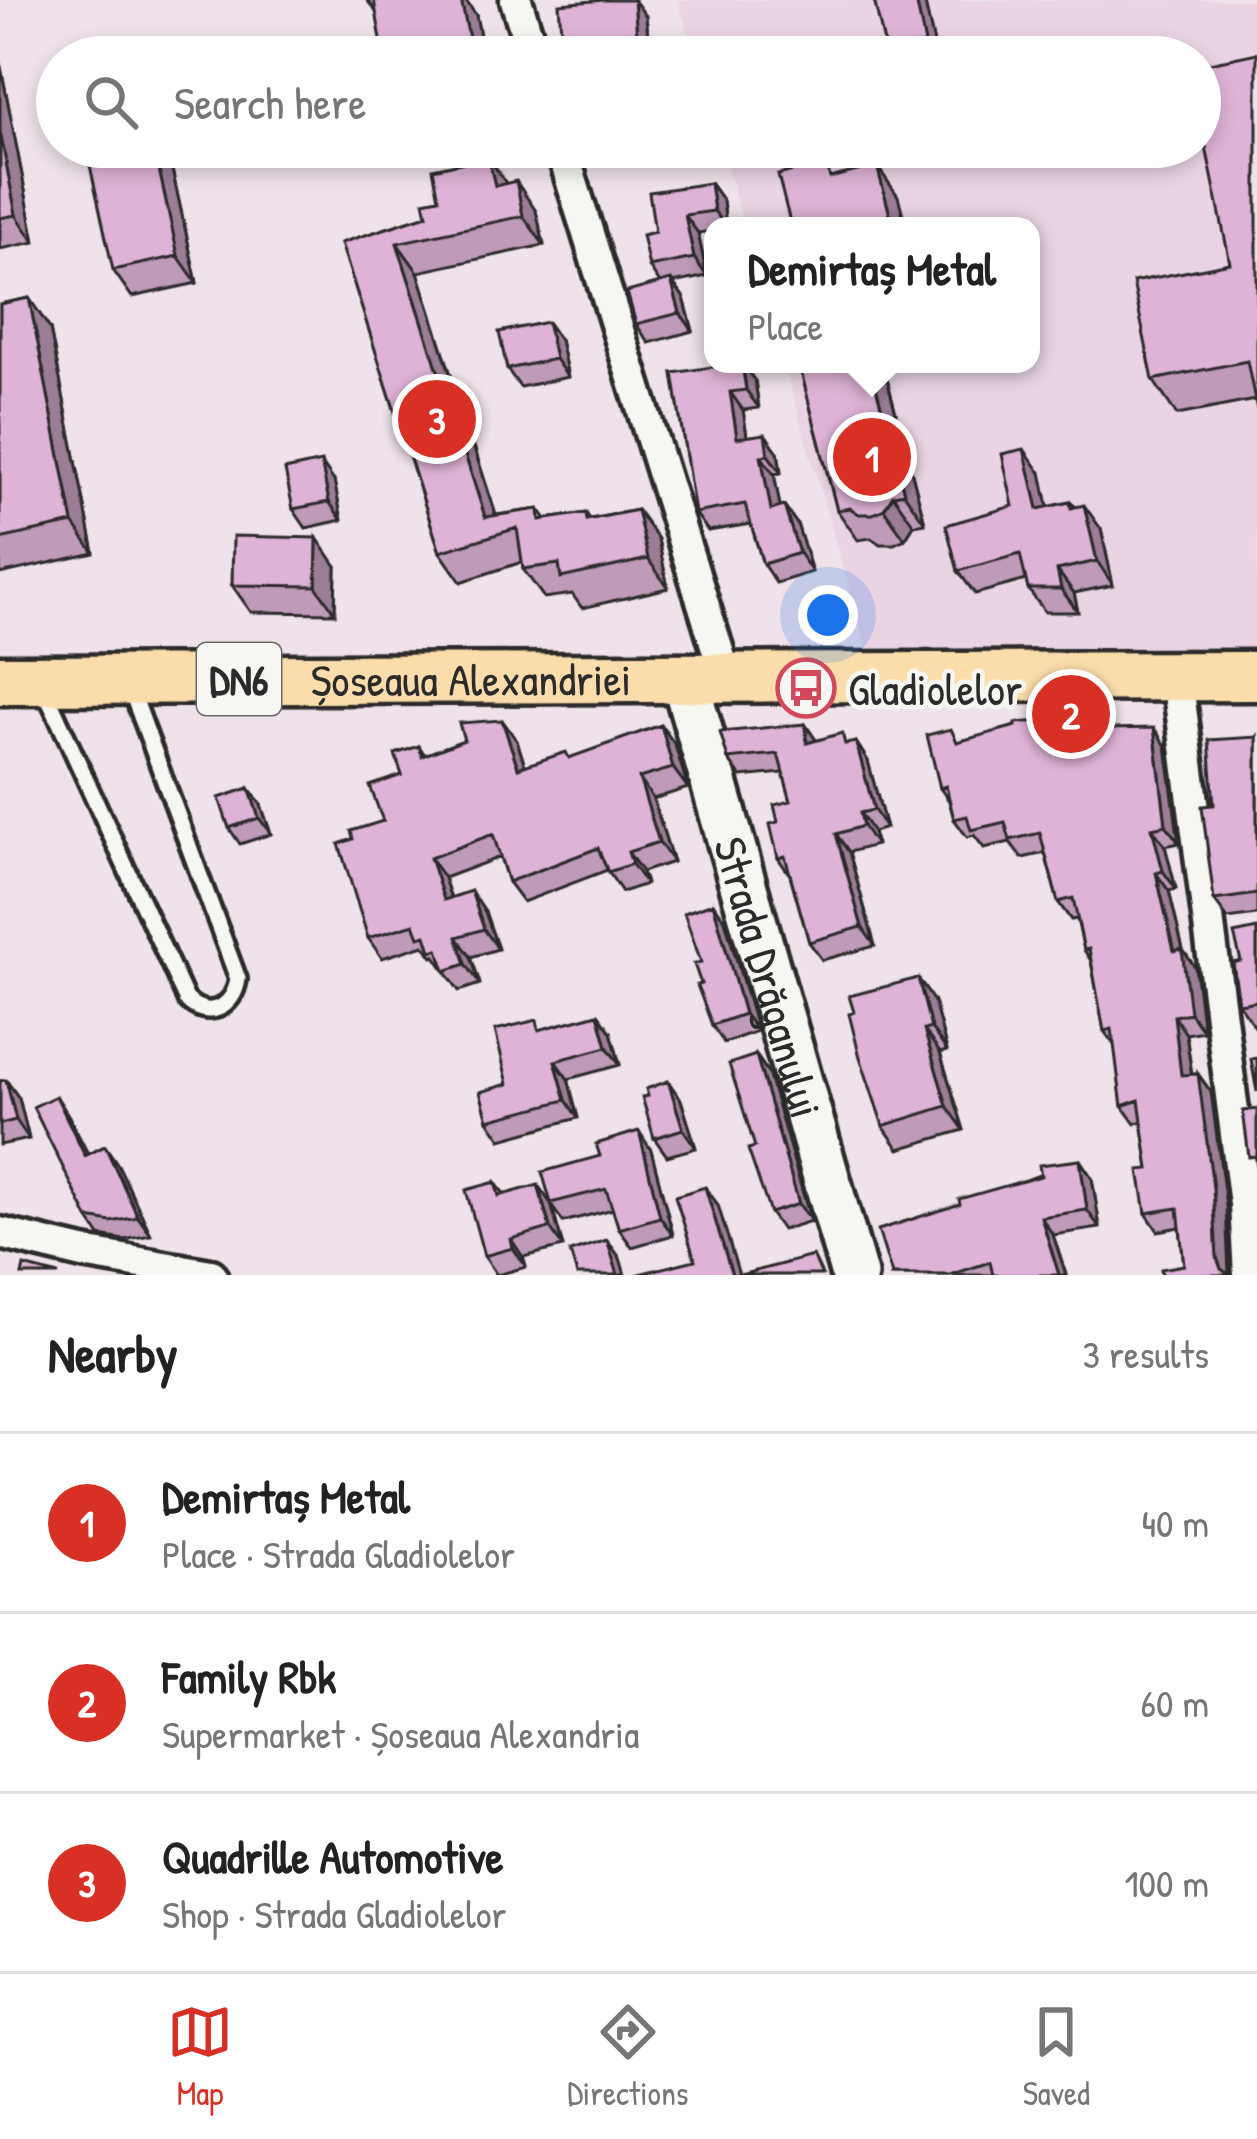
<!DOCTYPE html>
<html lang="en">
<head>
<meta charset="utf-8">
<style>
	:root { --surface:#fff; --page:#f6f6f6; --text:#222; --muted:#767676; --line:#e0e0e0; --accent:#d93025 }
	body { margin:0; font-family:"Patrick Hand",sans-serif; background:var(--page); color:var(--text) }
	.you { position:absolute; left:828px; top:615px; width:42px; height:42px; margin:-30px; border:9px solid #fff; border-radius:50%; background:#1a73e8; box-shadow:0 0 0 18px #1a73e833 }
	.badge { display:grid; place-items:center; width:78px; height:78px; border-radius:50%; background:var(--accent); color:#fff; font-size:39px; font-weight:700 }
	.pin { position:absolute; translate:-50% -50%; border:6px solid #fff; box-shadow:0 3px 12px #0006 }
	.popup { position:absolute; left:704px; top:217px; width:336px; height:156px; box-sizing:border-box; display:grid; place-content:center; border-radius:24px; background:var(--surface); filter:drop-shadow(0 3px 9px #0005); font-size:39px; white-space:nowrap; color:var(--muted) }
	.popup b { font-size:45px; color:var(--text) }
	.popup::after { content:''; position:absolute; left:50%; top:100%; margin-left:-24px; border:24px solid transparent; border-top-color:var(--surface) }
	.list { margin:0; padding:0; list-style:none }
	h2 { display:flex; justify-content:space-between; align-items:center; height:156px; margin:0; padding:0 48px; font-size:51px }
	h2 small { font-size:39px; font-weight:400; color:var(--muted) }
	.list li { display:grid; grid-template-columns:78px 1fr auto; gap:36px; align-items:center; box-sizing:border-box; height:180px; padding:0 48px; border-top:3px solid var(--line) }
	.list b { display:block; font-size:45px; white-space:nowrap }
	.list p { margin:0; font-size:39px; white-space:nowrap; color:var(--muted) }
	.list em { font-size:39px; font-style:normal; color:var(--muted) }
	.icon { flex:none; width:66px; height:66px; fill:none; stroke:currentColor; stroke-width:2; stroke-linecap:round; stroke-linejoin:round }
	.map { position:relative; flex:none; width:1257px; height:1275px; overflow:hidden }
	.search { position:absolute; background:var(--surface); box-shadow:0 6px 18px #0003; left:36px; right:36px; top:36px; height:132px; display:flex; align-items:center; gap:30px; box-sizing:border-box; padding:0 42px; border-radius:66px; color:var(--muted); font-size:45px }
	.sheet { height:696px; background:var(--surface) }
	nav { display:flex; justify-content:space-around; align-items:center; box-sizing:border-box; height:168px; border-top:3px solid var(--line); background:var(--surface); font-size:33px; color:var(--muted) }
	nav a { display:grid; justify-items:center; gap:6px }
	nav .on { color:var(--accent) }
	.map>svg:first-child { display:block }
</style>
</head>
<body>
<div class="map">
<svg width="1257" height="1275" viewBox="0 0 1257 1275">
	<rect width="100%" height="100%" fill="#efe2ea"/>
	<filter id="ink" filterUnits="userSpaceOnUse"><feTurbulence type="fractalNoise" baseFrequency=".00833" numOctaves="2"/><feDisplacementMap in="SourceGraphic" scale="24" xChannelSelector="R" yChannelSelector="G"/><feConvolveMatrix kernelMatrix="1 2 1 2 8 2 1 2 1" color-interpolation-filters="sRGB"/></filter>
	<g filter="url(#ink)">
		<path fill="#ead4e4" d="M678,0H1257V654L869,658L784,364H1031V226H744L721,147H1200V57H695Z"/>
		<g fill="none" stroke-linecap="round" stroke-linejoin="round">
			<g stroke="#2b2b2b" stroke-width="24">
				<path id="lane" d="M44,688L186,999C207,1021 234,1008 238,979L129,684"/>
			</g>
			<g stroke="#2b2b2b" stroke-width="39">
				<path id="street" d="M516,0L534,57
					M561,147L726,677
					M1177,677L1245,1204L1249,1275
					M0,1233L83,1253L211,1275"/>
			</g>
			<g stroke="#2b2b2b" stroke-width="54">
				<g id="secondary">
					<path id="s1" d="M684,677L854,1275"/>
				</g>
			</g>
			<g stroke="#2b2b2b" stroke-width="57">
				<g id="primary">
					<path id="s2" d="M0,680L1257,676"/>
				</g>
			</g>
			<use href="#lane" stroke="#f6f6f2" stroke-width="15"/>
			<use href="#street" stroke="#f6f6f2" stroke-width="30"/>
			<use href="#secondary" stroke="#f6f6f2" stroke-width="45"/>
			<use href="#primary" stroke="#fbddab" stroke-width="48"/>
		</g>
		<path fill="#c09ab9" stroke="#2b2b2b" stroke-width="3" d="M367,0H465L476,15L484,57H384L377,13Z
			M924,0L937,57H889L886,52Z
			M646,16L650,56L571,57L562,45Z
			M0,62L35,242L0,249Z
			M1200,65L1255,400L1177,415L1153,380L1230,263Z
			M167,147L197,283L132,297L113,270Z
			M506,183L536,211L544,245L418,272L496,515L539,509L546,519L586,513L590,519L637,510L658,539L668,588L582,608L572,594L544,598L523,569L522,562L461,582L440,552L341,243L427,215Z
			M710,183L723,201L726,226H713V231L698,233L707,276L673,283L684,298L693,331L649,343L636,324L660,283L649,267L655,232Z
			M29,298L50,329L94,553L0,574V304Z
			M560,340L568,377L520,387L507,369Z
			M799,364H883L925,523L914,525L905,539L894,544H880L871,538L858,540L837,510Z
			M673,373L755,381L759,408L743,410L747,436L778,452L781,473L774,474L780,507L797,524L812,572L776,583L763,564L751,524L708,531L695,513Z
			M1041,473L1048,507L1070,502L1101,529L1113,585L1074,593L1078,612H1045L1028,589L1026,580L975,594L958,571Z
			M334,481L342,520L306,528L293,509Z
			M336,566L335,613L251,612L232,585Z
			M502,720L517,741L525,766L570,758L661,725L675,745L688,788L653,799L673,862L642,872L646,884L622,892L607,870L523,902L508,882L500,857L444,878L451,898L485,912L498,949L471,957L480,984L459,991L435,956L433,957L424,945L382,958L368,938L353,839L383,821L402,775L419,746L425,755L464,740Z
			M1055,720L1068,738V742L1166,746L1179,843L1165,846L1176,889L1169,891L1183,950L1195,967L1203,1031L1186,1034L1192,1074H1198L1211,1092L1226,1206L1229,1274L1184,1265L1180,1227L1158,1231L1146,1213L1149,1169L1142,1121L1135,1124L1122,1106L1115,1046L1104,1031L1091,961L1084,950L1077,919L1071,920L1058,902L1045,853L1022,858L1010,842L984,848L974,835L967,837L954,819L949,801L940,788L960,741Z
			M805,724L816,740L849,744L856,742L868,761L886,828L873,832L876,845L849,852L875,946L822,960L809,942L790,875L778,858V822L791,801L783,773L741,777L728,759Z
			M1257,737V915L1228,919L1214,900V805Z
			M249,788L261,805L271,834L240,844L229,828Z
			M713,903L725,920L757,1031L724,1043L712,1025L701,984V962Z
			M1257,929V1026L1255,1027L1239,1004L1241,961Z
			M934,1002L947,1051L940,1053L964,1130L899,1149L883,1126Z
			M598,1014L611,1032L620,1065L568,1079L578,1118L501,1139L488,1120L543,1029Z
			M756,1055L768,1073L811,1221L782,1230L770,1213L755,1147Z
			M0,1081L19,1098L29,1139L0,1145Z
			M56,1096L68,1115L88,1154L105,1146L118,1165L151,1235L124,1240L100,1236L88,1218Z
			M648,1096L681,1100L696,1148L667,1156L654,1138Z
			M651,1150L673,1235L632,1247L619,1229L613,1209L563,1222L551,1205L563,1247L523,1257L526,1267L497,1275L484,1256L495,1182L504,1194L550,1202Z
			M1080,1160L1092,1178L1100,1228L1053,1235L1066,1275H892L960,1204Z"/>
		<path fill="#9c7d96" stroke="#2b2b2b" stroke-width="3" d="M461,0H465L476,15L484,57H477L471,48Z
			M634,0L646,16L650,56L637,37Z
			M916,0H924L937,57H934L925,44Z
			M0,62L35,242L16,215L0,132Z
			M154,147H167L197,283L178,256Z
			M488,157L508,186H495Z
			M877,166L898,196L906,226H893Z
			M516,181L536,211L544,245L523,216Z
			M710,183L723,201L726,226L714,211Z
			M685,215L698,233L707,276L694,258Z
			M397,243L418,272L501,533L485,517Z
			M671,280L684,298L693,331L680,313Z
			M29,298L50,329L94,553L73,523Z
			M547,322L560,340L568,377L555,359Z
			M743,364L755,381L759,408L746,390Z
			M870,364H883L925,523L904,493Z
			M730,392L743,410L750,456L737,438Z
			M765,434L778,452L781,473L768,455Z
			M1024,449L1041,473L1054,533L1038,509Z
			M761,456L774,474L784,528L771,510Z
			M321,462L334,481L342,520L329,502Z
			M893,495L914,525L905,539L884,509Z
			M1084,505L1101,529L1113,585L1097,561Z
			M784,506L797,524L812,572L799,553Z
			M637,510L658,539L668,588L648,559Z
			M317,538L336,566L335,613L316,586Z
			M1057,570L1074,593L1078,612L1061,589Z
			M502,720L517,741L532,788L518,768Z
			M1055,720L1068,738L1070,762L1057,744Z
			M805,724L818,743H807Z
			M661,725L675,745L688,788L673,768Z
			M1154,728L1166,746L1179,843L1166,825Z
			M856,742L868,761L886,828L874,810Z
			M639,778L653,799L673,862L659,842Z
			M249,788L261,805L271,834L259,818Z
			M860,813L873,832L876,845L863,826Z
			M1152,828L1165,846L1176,889L1163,871Z
			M836,834L849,852L875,946L862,927Z
			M628,852L642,872L646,884L632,864Z
			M430,858L444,878L458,920L444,900Z
			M1156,873L1169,891L1183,950L1195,967L1203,1031L1190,1013Z
			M471,891L485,912L498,949L484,929Z
			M713,903L725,920L757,1031L744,1014Z
			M457,937L471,957L480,984L466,964Z
			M918,978L934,1002L947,1051L931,1028Z
			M598,1014L611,1032L620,1065L607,1047Z
			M1174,1016L1186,1034L1194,1093L1181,1075Z
			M924,1030L940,1053L964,1130L947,1106Z
			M756,1055L768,1073L811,1221L799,1204Z
			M555,1061L568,1079L578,1118L566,1100Z
			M1198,1074L1211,1092L1226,1206L1229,1275L1221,1269L1217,1258Z
			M6,1080L19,1098L29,1139L16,1120Z
			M668,1081L681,1100L696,1148L683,1129Z
			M56,1096L68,1115L98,1174L85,1156Z
			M639,1131L651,1150L673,1235L660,1217Z
			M105,1146L118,1165L151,1235L138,1217Z
			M1080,1160L1092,1178L1100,1228L1087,1210Z
			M538,1185L551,1204L563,1247L550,1228Z
			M705,1187L718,1205L739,1275H732Z
			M1041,1217L1053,1235L1066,1275H1059Z
			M511,1239L523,1257L526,1267L513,1248Z
			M607,1240L620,1258L625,1275H618Z"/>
		<path fill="#dfb3d7" stroke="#2b2b2b" stroke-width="3" d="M374,0H461L471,48L426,57H384Z
			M604,0H634L637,37L562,45L559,4Z
			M874,0H916L925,44L886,52Z
			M1257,53V410L1247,361L1153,380L1133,282L1230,263L1200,118V65Z
			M0,132L16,215L0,218Z
			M86,147H154L178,256L113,270Z
			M488,157L495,186L516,181L523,216L397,243L485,517L539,509L540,520L586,513L587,520L637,510L648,559L561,578L559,564L523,569L517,528L440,552L341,243L427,215L424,201L439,198L433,169Z
			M826,162L830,178L877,166L893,226H791L778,175Z
			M710,183L714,211L685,215L694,258L649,267L642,235L655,232L649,192Z
			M671,280L680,313L636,324L627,292Z
			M29,298L73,523L0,539V304Z
			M547,322L555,359L507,369L499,332Z
			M732,364H742L746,390L730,392L737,438L765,434L768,455L761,456L771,510L784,506L799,553L763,564L745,504L695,513L673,373Z
			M799,364H870L904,493L893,495L884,509L873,514H859L850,508L837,510Z
			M1024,449L1038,509L1070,502L1071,508L1084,505L1097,561L1057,570L1061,589H1028L1020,554L958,571L946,525L1013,506L1002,454Z
			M321,462L329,502L293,509L285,470Z
			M233,536L317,538L316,586L232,585Z
			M502,720L518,768L566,752L569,758L661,725L673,768L639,778L659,842L628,852L632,864L608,872L598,848L508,882L493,834L430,858L444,900L471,891L484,929L457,937L466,964L445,971L438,949L431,951L426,935L419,937L414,924L368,938L339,844L353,839L351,831L383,821L370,786L402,775L395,754L419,746L422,756L464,740L459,723Z
			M1055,720L1057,744L1109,736L1108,729L1154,728L1166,825L1152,828L1163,871L1156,873L1174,951L1182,949L1190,1013L1174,1016L1181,1075L1198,1074L1213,1188L1217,1258L1221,1269L1230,1275H1162L1161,1269L1184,1265L1178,1208L1146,1213L1139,1170L1149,1169L1139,1100L1122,1106L1112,1029L1104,1031L1089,949L1084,950L1073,898L1058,902L1040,833L1010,840L1005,822L971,830L967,816L954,819L946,786L940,788L927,735L951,729L957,742L1016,726V723Z
			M805,724L807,743L842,733L845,744L856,742L874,810L860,813L863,826L836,834L862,927L809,942L785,856L778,858L770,824L778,822L774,805L791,801L778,754L728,759L720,732Z
			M1257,737V894L1214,900L1202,806L1214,805L1209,740Z
			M249,788L259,818L229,828L219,798Z
			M713,903L744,1014L712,1025L697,985L701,984L694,964L701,962L684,913Z
			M1257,929V1001L1239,1004L1233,963L1241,961L1234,934Z
			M918,978L931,1028L924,1030L947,1106L883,1126L860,1057L849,1014L854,1012L849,996Z
			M598,1014L607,1047L555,1061L566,1100L488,1120L480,1092L508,1084L495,1030L537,1020L539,1030Z
			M756,1055L799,1204L770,1213L748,1149L755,1147L729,1064Z
			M1257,1058V1092L1251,1059Z
			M6,1080L16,1120L0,1124V1081Z
			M668,1081L683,1129L654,1138L642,1097L648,1096L646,1089Z
			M56,1096L85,1156L105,1146L138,1217L111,1222L88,1218L33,1107Z
			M1257,1109V1156L1249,1157L1243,1111Z
			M639,1131L660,1217L619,1229L606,1189L551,1203L542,1172L600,1156L596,1144Z
			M1080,1160L1087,1210L1041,1217L1059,1275H993L990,1262L950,1275H892L878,1230L960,1204L959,1199L1041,1176L1039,1165Z
			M495,1182L499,1196L538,1185L550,1228L511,1239L513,1248L484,1256L466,1190Z
			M705,1187L732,1275H635L695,1260L675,1196Z
			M607,1240L618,1275H577L570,1252Z
			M813,1256L822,1275H740Z
			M24,1266L59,1275H22Z"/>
	</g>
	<defs>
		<g id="bus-ring" transform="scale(3)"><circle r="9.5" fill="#f6f6f2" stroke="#d1495b" stroke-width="1.5"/><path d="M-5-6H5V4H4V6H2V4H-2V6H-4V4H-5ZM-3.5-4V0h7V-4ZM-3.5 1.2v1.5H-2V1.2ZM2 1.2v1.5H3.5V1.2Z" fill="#d1495b"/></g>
	</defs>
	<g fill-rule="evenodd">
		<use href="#bus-ring" x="806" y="688"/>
	</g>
	<g text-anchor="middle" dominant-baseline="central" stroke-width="9" stroke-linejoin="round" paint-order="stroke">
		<rect fill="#f6f6f2" stroke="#686867" stroke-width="3" x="197" y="643" width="84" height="72" rx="9"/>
		<g font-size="42" font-weight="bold" fill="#2b2b2b">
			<text x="239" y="679">DN6</text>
		</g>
		<g font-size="45" fill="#2b2b2b" stroke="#f6f6f2">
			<text stroke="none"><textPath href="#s2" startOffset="471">Șoseaua Alexandriei</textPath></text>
			<text stroke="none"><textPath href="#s1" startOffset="312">Strada Drăganului</textPath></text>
		</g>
		<g font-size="45" fill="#2b2b2b" stroke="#f6f6f2" text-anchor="start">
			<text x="848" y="688">Gladiolelor</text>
		</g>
	</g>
</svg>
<div class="you"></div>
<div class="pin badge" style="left:872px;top:457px">1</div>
<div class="popup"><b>Demirtaș Metal</b>Place</div>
<div class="pin badge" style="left:1071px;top:714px">2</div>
<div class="pin badge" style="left:437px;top:419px">3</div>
<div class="search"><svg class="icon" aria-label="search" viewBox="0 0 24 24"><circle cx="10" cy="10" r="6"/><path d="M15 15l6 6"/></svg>Search here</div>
</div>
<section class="sheet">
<h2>Nearby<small>3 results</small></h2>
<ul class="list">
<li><span class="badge">1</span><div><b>Demirtaș Metal</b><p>Place · Strada Gladiolelor</p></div><em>40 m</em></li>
<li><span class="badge">2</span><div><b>Family Rbk</b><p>Supermarket · Șoseaua Alexandria</p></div><em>60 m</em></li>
<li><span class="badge">3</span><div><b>Quadrille Automotive</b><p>Shop · Strada Gladiolelor</p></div><em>100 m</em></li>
</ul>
</section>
<nav>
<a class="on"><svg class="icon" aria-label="map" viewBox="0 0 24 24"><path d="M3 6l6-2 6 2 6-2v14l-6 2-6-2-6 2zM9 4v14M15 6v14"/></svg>Map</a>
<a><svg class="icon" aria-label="directions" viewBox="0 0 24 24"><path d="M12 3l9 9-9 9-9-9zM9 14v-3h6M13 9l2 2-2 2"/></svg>Directions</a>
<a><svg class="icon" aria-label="saved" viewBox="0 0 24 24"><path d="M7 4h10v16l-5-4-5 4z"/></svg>Saved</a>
</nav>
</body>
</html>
